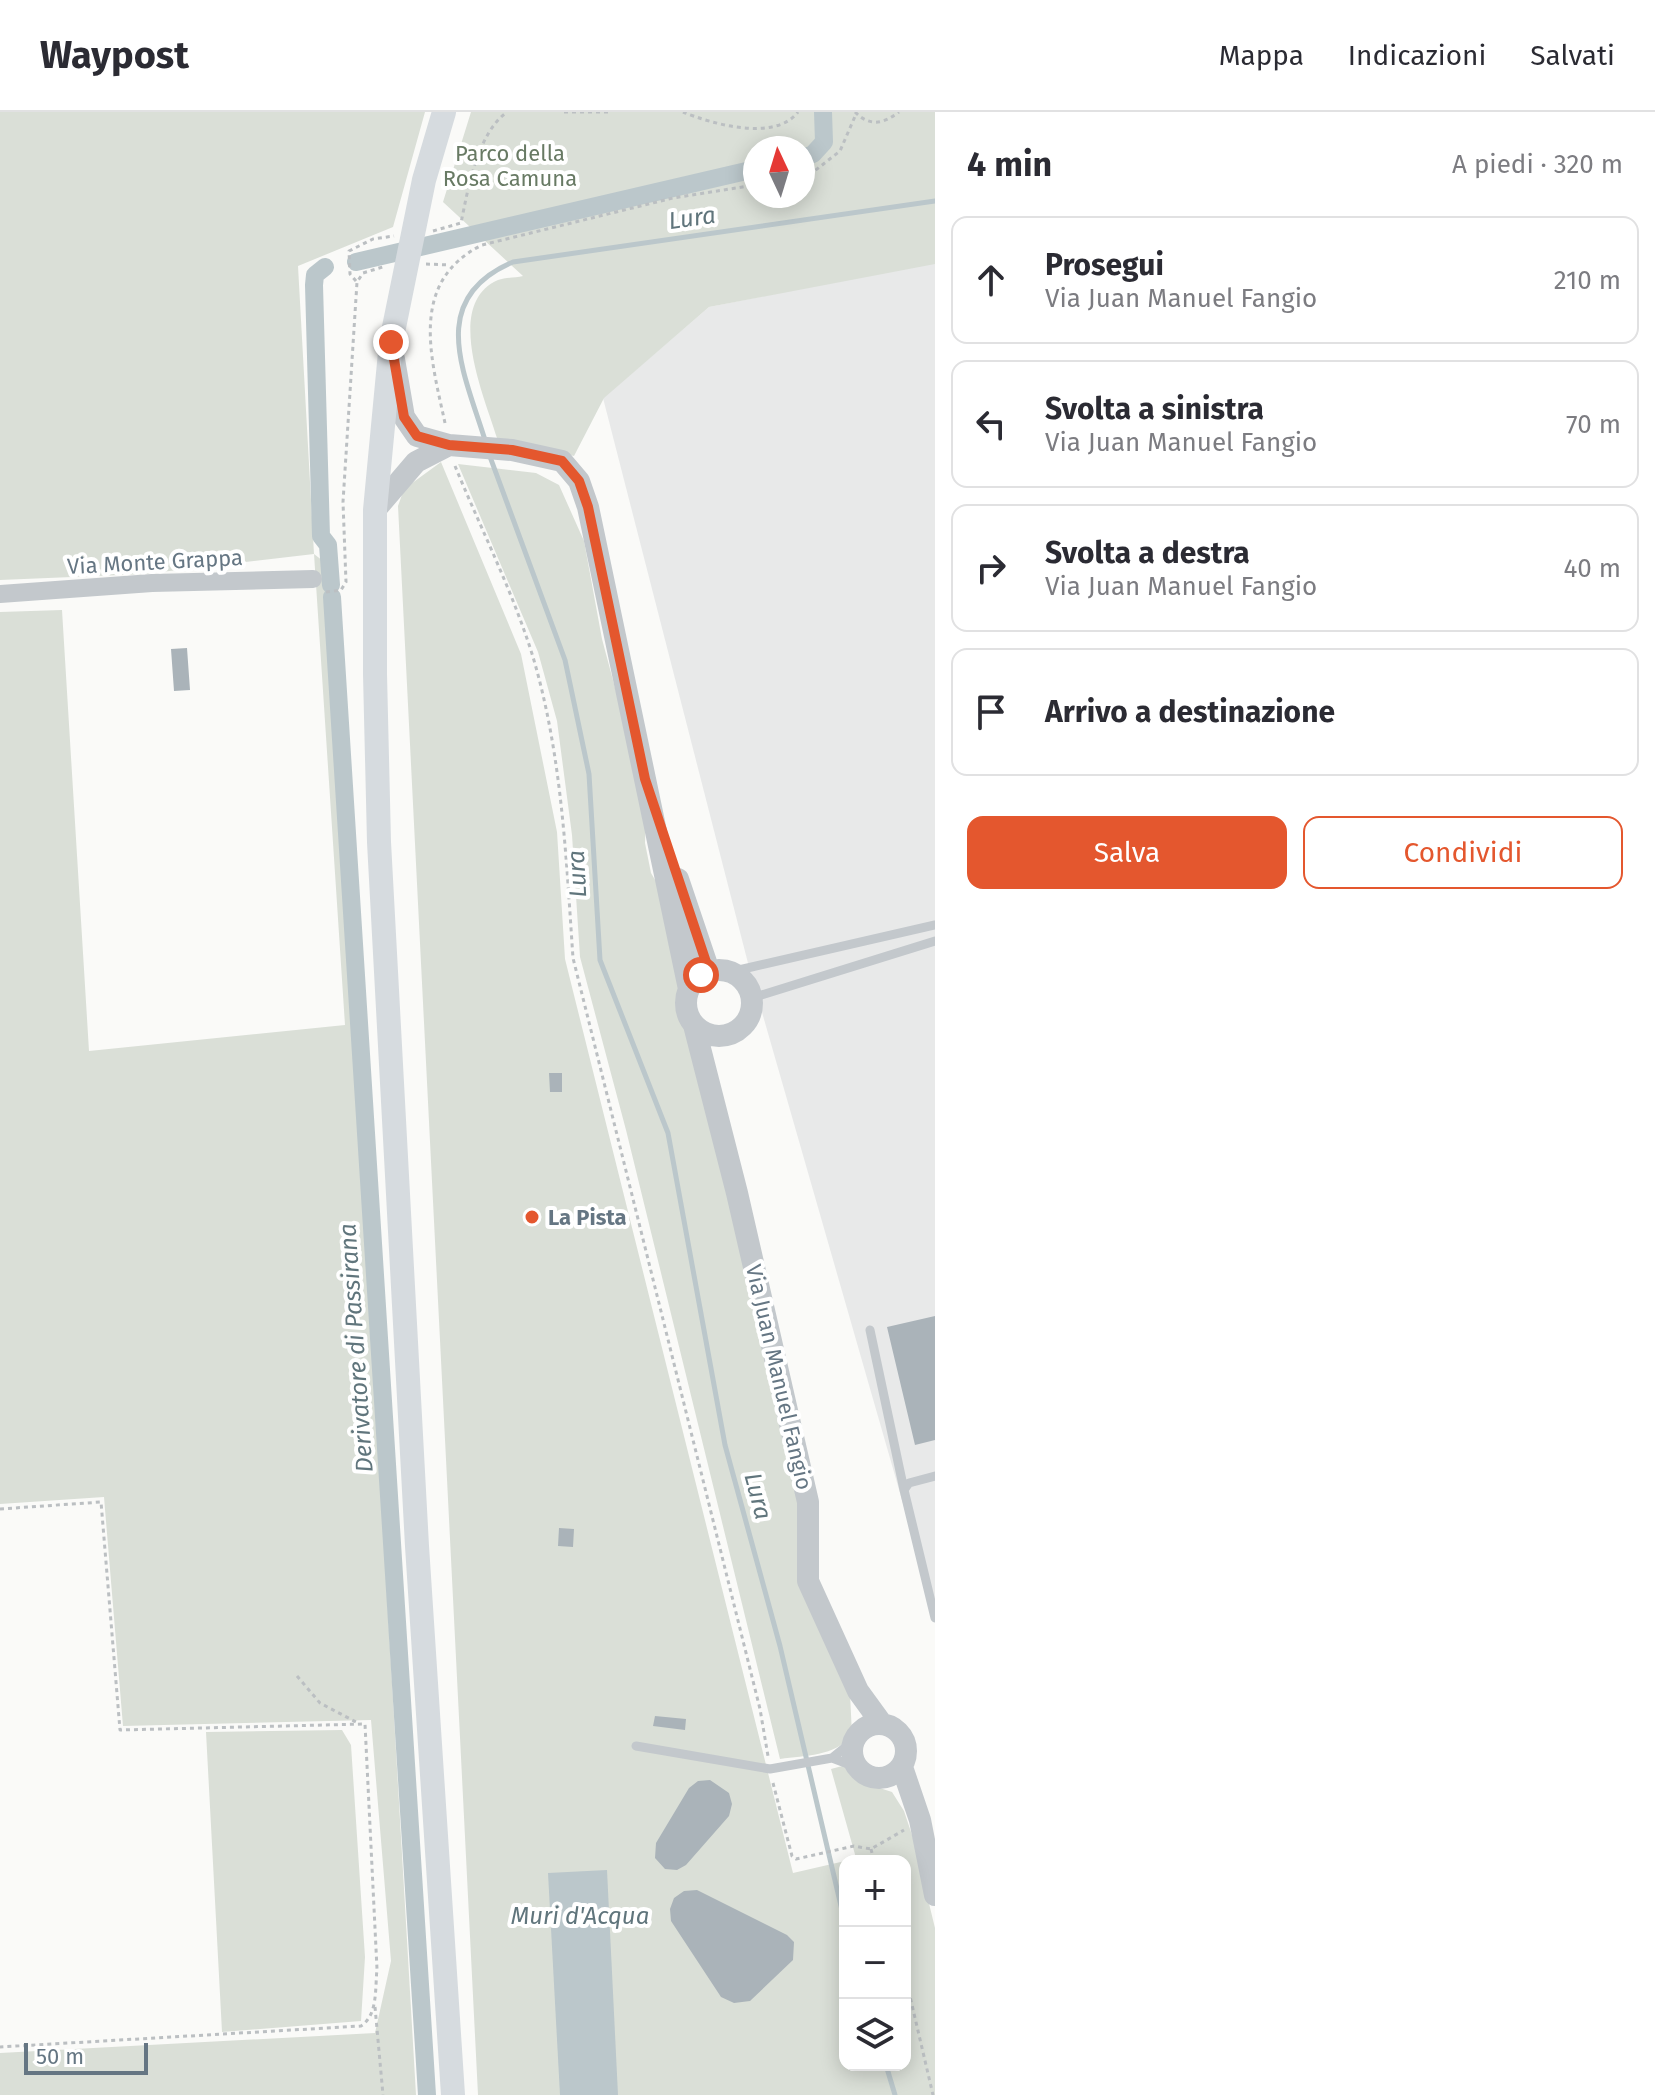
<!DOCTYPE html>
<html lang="it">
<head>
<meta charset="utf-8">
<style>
	:root { --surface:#fff; --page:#f7f7f7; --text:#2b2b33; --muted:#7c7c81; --line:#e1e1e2; --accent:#e4572e }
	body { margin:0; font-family:"Fira Sans",sans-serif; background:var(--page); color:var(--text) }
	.controls { position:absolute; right:24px; bottom:24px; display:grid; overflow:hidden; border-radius:16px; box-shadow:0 4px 20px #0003 }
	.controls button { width:72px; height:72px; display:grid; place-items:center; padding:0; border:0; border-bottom:2px solid var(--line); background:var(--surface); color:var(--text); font:40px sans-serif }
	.compass { position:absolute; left:743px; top:24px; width:72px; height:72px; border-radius:50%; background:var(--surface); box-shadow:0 4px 20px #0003; rotate:356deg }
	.scale { position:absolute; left:24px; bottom:20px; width:124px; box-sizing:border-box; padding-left:8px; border:4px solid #657683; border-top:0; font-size:22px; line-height:28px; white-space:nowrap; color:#657683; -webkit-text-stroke:6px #fff; paint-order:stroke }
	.stop { position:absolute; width:24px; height:24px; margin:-18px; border:6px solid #e4572e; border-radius:50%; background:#fff }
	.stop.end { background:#e4572e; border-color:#fff; box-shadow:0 2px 8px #0008 }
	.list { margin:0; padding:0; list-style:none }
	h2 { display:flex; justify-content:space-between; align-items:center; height:104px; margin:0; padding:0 32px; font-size:34px }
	h2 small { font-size:26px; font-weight:400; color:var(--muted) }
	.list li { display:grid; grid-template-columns:52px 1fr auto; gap:24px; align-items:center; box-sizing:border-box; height:128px; margin:0 16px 16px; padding:0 16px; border:2px solid var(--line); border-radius:16px }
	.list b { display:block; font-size:30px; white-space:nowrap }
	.list p { margin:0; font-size:26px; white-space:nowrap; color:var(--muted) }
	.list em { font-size:26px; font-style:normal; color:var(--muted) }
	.actions { display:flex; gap:16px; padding:24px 32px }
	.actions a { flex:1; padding:18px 0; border:2px solid var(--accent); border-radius:16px; text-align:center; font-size:28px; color:var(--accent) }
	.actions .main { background:var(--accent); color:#fff }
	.icon { flex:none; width:44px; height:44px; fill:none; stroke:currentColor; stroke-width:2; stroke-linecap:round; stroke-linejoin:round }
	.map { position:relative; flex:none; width:935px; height:1983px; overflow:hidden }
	header { display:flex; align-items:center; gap:48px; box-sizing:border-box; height:112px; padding:0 40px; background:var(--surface); border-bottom:2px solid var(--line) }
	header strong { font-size:38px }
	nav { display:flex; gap:44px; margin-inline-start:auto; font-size:28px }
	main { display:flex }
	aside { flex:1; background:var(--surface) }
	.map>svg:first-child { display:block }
</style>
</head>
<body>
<header>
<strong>Waypost</strong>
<nav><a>Mappa</a><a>Indicazioni</a><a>Salvati</a></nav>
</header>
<main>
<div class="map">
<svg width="935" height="1983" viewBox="0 0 935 1983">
	<rect width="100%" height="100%" fill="#fafaf8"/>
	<path fill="#e8e9e9" d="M935,150V1503L749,855L603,286L709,195Z"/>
	<path fill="#dadfd7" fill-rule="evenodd" d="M0,0H425L393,115L298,154L314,442L327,452L416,1983H0V1941L375,1921L391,1849L371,1608L123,1614L104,1385L0,1392V500L62,498L89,939L345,913L314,442L144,462L0,468Z
		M471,0H935V152L709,195L604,286L574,344L497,326C485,286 443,192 498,168C506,165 516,166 523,164L443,90ZM755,36H803V84H755Z
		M441,350L521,542L557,720L565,847L793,1761L845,1749V1953H905V1749H847L856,1746L831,1657L846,1653L861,1670L892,1680L904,1699L913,1726L935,1816V1983H478L398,394L404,377Z
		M458,352L536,361L559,373L584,429L602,527L646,692L645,731L651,761L658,773L801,1391L803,1415L850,1581L852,1623C834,1645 806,1643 780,1647L626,1018L580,845L572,723L557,609L538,540Z
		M342,1618L351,1633L365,1845L361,1909L222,1920L206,1620Z"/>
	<path fill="#bbc7cb" d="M607,1758L618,1983H560L548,1761Z"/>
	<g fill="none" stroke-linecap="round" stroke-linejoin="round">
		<path stroke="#bbc7cb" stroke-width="5" d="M485,328C464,260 426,187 513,150L935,89
			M489,342L565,548L589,662L600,848L668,1021L725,1333L780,1534L845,1811
			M886,1953L895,1983"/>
		<path stroke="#bbc7cb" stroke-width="18" d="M803,46L813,42L824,30L823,0
			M356,150L755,57
			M325,155L315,163L314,173L321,424L328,433L331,473
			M332,485L427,1983"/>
	</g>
	<path fill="#aab3b9" d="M187,536L190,578L174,579L171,537Z
		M549,961H562V980H550Z
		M935,1204V1328L915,1333L887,1215Z
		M559,1416L574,1417L573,1435L558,1434Z
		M655,1604L686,1607L685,1618L653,1614Z
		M710,1668L729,1681L732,1692L729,1704L686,1753L677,1758L665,1757L655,1746L656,1731L689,1676L698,1669Z
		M697,1778L787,1823L794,1830L793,1848L750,1889L734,1891L721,1885L671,1809L670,1797L674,1786L684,1779Z"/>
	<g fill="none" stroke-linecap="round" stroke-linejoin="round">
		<path stroke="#bbbfc2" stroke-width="3" stroke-dasharray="4 4" stroke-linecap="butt" d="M564,0H608
			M683,0C712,12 775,30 798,0
			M855,0C870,15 883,12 899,0
			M803,68L840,39L856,2
			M433,119L461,111C468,77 477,22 507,0
			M426,152L450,153
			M356,169L350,162L349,139L373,127L394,124
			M445,311C431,246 408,170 482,133L673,86L755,73
			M455,354C481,417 513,480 533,545C562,643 566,745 573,846L760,1597L768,1644
			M326,480L341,478L346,470L343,390L357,170L363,161L386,154
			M0,1397L101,1390L120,1618L365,1612L377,1857C375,1876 378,1903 361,1914L0,1935
			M297,1564L320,1591L356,1610
			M773,1671L792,1744L796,1747L854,1734L871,1737L904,1718
			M871,1737L874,1749
			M905,1863L933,1983
			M375,1895L383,1983"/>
		<path stroke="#c3c8cc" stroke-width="9" d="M730,860L935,813
			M752,886L935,829
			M870,1218L904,1378
			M935,1364L909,1371L904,1378L935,1506
			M636,1634L770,1657L832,1646L853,1629
			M832,1646L856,1655"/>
		<path stroke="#c3c8cc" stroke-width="18" d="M0,482L152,471L313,467"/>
		<path stroke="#c3c8cc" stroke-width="22" d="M394,247L404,305L417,324L449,333L512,338L562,349L579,369L588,395L689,877
			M375,398L416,350L449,333
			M678,767L709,859
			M686 891a33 33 0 1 1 66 0a33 33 0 1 1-66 0Z
			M694,913L737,1081L808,1390V1469L858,1579L882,1612
			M852 1639a27 27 0 1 1 54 0a27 27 0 1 1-54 0Z
			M902,1655L920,1708L935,1783"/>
		<path stroke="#d6dbdf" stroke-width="24" d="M444,0L424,68L391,230L375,398V562L379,730L417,1434L453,1983"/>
	</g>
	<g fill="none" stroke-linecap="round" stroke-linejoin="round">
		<path stroke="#e4572e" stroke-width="10" d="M391,230L404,305L417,324L449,333L512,338L562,349L579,369L588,395L645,667L709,859L701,863"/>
	</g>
	<circle fill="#e4572e" stroke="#fff" stroke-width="3" cx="532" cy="1105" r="8"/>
	<g text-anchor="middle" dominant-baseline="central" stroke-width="8" stroke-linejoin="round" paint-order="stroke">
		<g font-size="22" fill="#687a64" stroke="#fff">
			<text x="510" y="41">Parco della<tspan x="510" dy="25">Rosa Camuna</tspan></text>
		</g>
		<g font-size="22" fill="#657683" stroke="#fff">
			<text transform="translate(155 450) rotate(-3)">Via Monte Grappa</text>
			<text transform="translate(779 1265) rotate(77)">Via Juan Manuel Fangio</text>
		</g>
		<g font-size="22" font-weight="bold" fill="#657683" stroke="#fff" text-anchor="start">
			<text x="548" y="1105">La Pista</text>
		</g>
		<g font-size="24" font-style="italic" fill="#60757c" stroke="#fff">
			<text transform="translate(692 106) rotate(-8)">Lura</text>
			<text transform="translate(577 762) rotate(-93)">Lura</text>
			<text transform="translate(356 1236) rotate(-94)">Derivatore di Passirana</text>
			<text transform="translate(758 1384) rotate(75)">Lura</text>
			<text x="580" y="1804">Muri d'Acqua</text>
		</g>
	</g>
</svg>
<div class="controls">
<button>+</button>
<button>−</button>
<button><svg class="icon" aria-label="layers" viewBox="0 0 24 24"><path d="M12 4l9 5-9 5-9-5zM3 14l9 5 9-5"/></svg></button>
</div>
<svg class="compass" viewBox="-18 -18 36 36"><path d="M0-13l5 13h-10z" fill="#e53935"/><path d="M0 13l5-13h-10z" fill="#7c7c81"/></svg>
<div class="scale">50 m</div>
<div class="stop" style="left:701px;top:863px"></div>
<div class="stop end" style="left:391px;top:230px"></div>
</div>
<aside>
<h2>4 min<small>A piedi · 320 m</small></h2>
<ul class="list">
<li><svg class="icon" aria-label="ahead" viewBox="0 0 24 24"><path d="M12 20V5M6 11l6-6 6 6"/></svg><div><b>Prosegui</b><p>Via Juan Manuel Fangio</p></div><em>210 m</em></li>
<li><svg class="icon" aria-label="left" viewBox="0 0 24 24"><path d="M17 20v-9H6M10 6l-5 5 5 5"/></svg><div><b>Svolta a sinistra</b><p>Via Juan Manuel Fangio</p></div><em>70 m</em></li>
<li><svg class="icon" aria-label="right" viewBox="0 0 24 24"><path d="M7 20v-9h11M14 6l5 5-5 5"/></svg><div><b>Svolta a destra</b><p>Via Juan Manuel Fangio</p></div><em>40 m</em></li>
<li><svg class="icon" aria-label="arrive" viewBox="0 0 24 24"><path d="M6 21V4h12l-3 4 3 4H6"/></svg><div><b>Arrivo a destinazione</b></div></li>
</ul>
<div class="actions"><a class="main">Salva</a><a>Condividi</a></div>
</aside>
</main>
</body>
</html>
